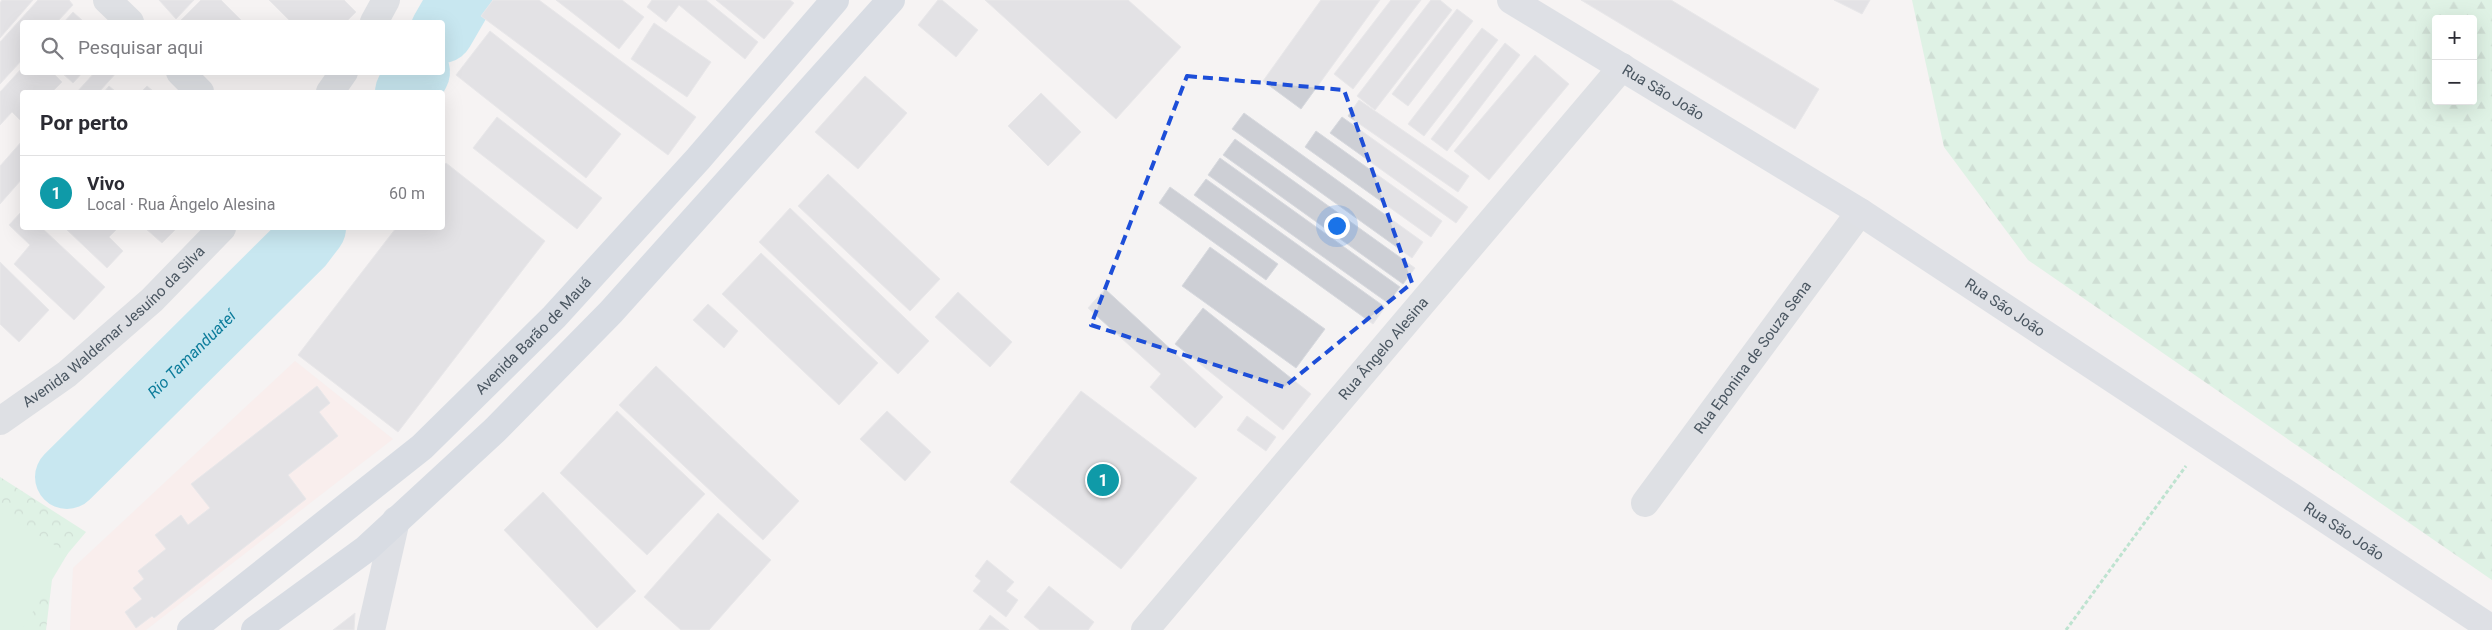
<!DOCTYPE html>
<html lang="pt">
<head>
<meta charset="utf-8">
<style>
	:root { --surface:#fff; --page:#f2f2f3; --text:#2b2b33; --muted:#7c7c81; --line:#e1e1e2; --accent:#1a73e8 }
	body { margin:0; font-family:Roboto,sans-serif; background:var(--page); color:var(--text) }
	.controls { position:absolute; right:15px; top:15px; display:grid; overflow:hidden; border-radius:5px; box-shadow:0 5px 20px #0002 }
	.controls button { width:45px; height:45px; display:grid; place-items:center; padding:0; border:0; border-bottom:1px solid var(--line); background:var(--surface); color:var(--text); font:25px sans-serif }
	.you { position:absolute; left:1336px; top:225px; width:18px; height:18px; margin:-12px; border:4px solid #fff; border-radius:50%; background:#1a73e8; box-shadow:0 0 0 8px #1a73e833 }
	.badge { display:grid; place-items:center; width:32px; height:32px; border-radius:50%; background:var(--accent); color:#fff; font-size:16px; font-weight:700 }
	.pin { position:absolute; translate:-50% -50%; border:2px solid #fff; box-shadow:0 1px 5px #0006 }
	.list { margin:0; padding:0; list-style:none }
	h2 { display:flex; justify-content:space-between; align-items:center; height:65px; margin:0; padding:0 20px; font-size:21px }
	h2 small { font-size:16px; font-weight:400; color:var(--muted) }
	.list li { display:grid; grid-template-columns:32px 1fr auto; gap:15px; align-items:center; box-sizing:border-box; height:75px; padding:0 20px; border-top:1px solid var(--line) }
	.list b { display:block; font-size:19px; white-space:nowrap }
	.list p { margin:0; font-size:16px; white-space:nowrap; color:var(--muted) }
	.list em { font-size:16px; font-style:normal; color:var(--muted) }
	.icon { flex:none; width:28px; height:28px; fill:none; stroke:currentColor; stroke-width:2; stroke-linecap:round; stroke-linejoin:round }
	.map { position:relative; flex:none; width:2492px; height:630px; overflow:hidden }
	.search { position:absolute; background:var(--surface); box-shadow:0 5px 20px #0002; left:20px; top:20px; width:425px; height:55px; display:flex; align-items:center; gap:12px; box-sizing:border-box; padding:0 18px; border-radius:5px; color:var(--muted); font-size:19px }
	.panel { position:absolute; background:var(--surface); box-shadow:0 5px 20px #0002; left:20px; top:90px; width:425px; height:140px; border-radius:5px }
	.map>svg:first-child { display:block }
</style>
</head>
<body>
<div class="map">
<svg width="2492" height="630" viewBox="0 0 2492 630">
	<defs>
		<pattern id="forest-firs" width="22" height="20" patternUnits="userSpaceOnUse" patternTransform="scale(1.25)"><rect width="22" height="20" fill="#c3f1d5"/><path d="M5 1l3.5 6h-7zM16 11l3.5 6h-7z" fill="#a0c6b0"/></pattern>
		<pattern id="park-crowns" width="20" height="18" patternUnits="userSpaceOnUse" patternTransform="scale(1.25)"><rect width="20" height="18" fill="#c3f1d5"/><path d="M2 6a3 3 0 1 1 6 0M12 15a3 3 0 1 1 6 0" fill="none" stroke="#a0c6b0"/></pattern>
	</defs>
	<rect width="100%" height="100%" fill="#f5f3f3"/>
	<path fill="#fce8e6" d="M295,361L393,439L146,630H70L73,568Z"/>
	<path fill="url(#forest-firs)" fill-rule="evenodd" d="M1912,0H2492V580L2028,260L1944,147ZM2436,19H2473V101H2436Z"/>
	<path fill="url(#park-crowns)" d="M0,477L86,532L53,571L46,630H0Z"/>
	<path fill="#c3f1d5" d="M0,512L68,553L22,630H0Z"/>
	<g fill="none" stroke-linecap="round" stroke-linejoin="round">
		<g stroke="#90daee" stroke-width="64">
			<path d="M442,31L460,0"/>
			<path d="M407,92L418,72"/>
			<path id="s1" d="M67,477L301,245L314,228"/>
		</g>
	</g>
	<path fill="#cdcfd5" stroke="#d7d9de" d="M2,0H33L0,38V3Z
		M38,0H69L73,5L57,22H22V60L0,84V42Z
		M159,0H194L176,19Z
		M201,0H221L243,22H179Z
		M269,0H344L356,12L346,22H291Z
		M493,0H539L696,117L668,155L481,16Z
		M556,0H622L644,17L619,49Z
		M652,0H706L758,42L745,59L679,5L666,22L647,7Z
		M716,0H790L794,3L764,39Z
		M938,0H942L978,30L956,57L918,25Z
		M985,0H1128L1181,47L1116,119Z
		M1321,0H1380L1301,109L1263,81Z
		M1391,0H1421L1353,89L1334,74Z
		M1431,0H1440L1452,10L1375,110L1357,96Z
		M1581,0H1671L1819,89L1795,129Z
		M1834,0H1870L1862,14Z
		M1457,9L1473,21L1408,106L1392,94Z
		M73,12L84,22H64Z
		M654,23L711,62L687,97L631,59Z
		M1482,28L1498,40L1424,136L1408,124Z
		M490,31L621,134L586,178L456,75Z
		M1505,43L1520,55L1447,151L1431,139Z
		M1535,55L1569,84L1489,180L1454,151Z
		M22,68V72H52L62,82L52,92H22V122L12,112L0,125V92Z
		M61,72H83L73,83Z
		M95,72H117L99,92H77Z
		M865,76L907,113L858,169L815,132Z
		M109,86L116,92H104Z
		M147,86L154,92H141Z
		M1041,93L1081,132L1048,166L1008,126Z
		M1359,100L1469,176L1458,192L1348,116Z
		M1244,113L1423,242L1412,258L1232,129Z
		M497,117L602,198L577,229L473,148Z
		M1342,117L1468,207L1456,223L1330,133Z
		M1316,131L1442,221L1431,237L1305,147Z
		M1235,139L1415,268L1403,284L1223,155Z
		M22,141V179L0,204V166Z
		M1220,158L1400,287L1388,303L1208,175Z
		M446,163L545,241L398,432L298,355L396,228H442V167Z
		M828,174L940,279L910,311L798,206Z
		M1206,179L1385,307L1373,324L1194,195Z
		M1170,187L1278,264L1266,280L1159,203Z
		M790,208L929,341L898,374L759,242Z
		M22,211V228H42L105,287L74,320L14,264L30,245L9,225Z
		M65,228H118L109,237L123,251L107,268Z
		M145,228H177L162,243Z
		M1210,247L1325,329L1296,368L1182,286Z
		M761,253L878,363L839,405L722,294Z
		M0,262L49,310L19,342L0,324Z
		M1105,289L1223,397L1195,428L1150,387L1161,374L1088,308Z
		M958,292L1012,342L990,367L935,317Z
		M708,304L738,331L724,348L693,320Z
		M1203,308L1311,394L1283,430L1175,344Z
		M656,366L799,501L763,540L619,405Z
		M317,386L330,403L319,412L338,436L288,475L306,499L154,618L152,616L136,628L125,612L142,599L133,588L144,579L138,571L166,549L155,535L181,515L188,525L210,508L191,484Z
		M1081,391L1197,478L1121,569L1010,482Z
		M617,411L705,494L647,555L560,473Z
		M887,411L931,452L905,481L860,439Z
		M1247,416L1276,437L1266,451L1237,430Z
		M543,492L636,591L597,628L504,530Z
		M718,513L771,560L709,630H681L644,597Z
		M987,560L1014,582L1006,591L1018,600L1006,617L973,591L981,581L975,576Z
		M1049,586L1094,622L1088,630H1040L1024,617Z
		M355,613L354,630H333Z
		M990,615L1009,630H979Z"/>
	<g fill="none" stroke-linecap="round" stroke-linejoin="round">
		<path stroke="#7ad0a6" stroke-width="3" stroke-dasharray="4 2.5" stroke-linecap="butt" d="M2066,630L2186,466"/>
		<g stroke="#c1cad2" stroke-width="28">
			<path d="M107,0L130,22"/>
			<path d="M374,22L386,0"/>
			<path d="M180,72L200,92"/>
			<path d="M330,92L344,72"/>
			<path id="s2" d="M0,421L67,374L152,300L222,228"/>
			<path id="s3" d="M1645,503L1860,212"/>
			<path id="s4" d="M1145,630L1622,67"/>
		</g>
		<g stroke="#c1cbd6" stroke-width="28">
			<path id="s5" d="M1511,0L1860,212L2492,629"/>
			<path d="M371,630L396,520"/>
		</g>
		<g stroke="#b3c2d1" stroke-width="28">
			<path id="s6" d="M191,630L422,447L554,317L698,159L835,0"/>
			<path d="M255,630L366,549L495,430L611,312L891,0"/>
		</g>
	</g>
	<path d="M0 0H2492V630H0ZM1187,76L1344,90L1412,283L1284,387L1091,325Z" fill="#f5f3f3" fill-opacity=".55" fill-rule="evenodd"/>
	<path fill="none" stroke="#1d4ed8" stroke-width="4" stroke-dasharray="10 6" stroke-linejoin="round" d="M1187,76L1344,90L1412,283L1284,387L1091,325Z"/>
	<g text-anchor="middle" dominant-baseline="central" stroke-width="4.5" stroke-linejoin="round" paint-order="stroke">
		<g font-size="15" fill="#4a5661" stroke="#fff">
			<text stroke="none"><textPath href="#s5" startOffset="178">Rua São João</textPath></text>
			<text stroke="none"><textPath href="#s5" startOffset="582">Rua São João</textPath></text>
			<text stroke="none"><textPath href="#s2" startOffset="148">Avenida Waldemar Jesuíno da Silva</textPath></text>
			<text stroke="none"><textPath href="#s6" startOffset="452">Avenida Barão de Mauá</textPath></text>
			<text stroke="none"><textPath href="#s4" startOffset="369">Rua Ângelo Alesina</textPath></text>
			<text stroke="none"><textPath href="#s3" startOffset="181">Rua Eponina de Souza Sena</textPath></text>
			<text stroke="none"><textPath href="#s5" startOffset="988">Rua São João</textPath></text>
		</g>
		<g font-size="16" font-style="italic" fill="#0c7c9b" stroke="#fff">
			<text stroke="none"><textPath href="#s1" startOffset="175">Rio Tamanduateí</textPath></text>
		</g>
	</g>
</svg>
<div class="controls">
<button>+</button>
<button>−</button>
</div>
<div class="you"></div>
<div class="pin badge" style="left:1103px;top:480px;background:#0f9aa8">1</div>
<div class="search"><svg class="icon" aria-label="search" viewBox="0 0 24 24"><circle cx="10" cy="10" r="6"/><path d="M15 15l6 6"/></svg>Pesquisar aqui</div>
<section class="panel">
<h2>Por perto<small></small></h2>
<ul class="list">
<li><span class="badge" style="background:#0f9aa8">1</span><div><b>Vivo</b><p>Local · Rua Ângelo Alesina</p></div><em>60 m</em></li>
</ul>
</section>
</div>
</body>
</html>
